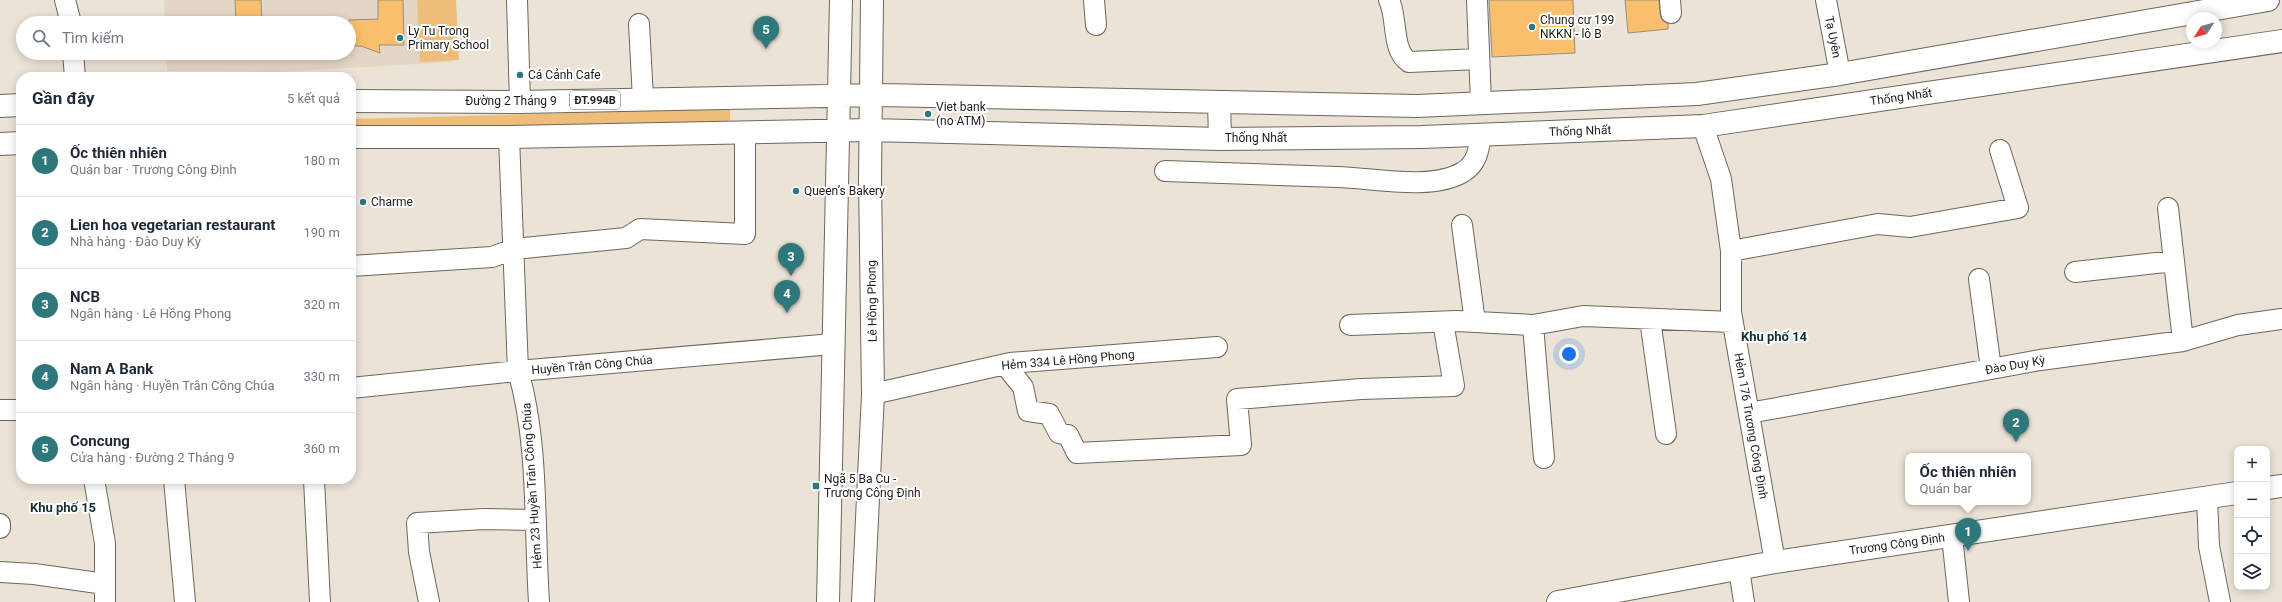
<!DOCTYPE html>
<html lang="vi">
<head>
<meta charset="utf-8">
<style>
	:root { --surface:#fff; --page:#f6f6f7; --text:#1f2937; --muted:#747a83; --line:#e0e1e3; --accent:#2e787b }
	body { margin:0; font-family:Roboto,sans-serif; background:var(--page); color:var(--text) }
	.controls { position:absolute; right:12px; bottom:12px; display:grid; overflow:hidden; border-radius:8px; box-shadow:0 2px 10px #0003 }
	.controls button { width:36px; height:36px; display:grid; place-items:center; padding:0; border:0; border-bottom:1px solid var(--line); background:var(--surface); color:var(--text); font:20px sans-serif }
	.compass { position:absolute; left:2186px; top:12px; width:36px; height:36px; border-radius:50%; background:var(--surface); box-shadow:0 2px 10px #0003; rotate:234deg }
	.you { position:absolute; left:1569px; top:354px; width:14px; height:14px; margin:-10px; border:3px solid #fff; border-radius:50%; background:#1a73e8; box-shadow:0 0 0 6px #1a73e833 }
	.badge { display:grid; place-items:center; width:26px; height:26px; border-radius:50%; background:var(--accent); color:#fff; font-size:13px; font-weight:700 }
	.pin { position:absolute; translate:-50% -33px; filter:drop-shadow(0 1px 2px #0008) }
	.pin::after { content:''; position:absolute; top:21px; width:14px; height:12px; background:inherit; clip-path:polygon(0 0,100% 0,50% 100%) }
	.popup { position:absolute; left:1905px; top:453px; width:126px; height:52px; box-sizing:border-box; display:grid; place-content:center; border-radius:8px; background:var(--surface); filter:drop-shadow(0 1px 3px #0005); font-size:13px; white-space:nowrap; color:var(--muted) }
	.popup b { font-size:15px; color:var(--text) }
	.popup::after { content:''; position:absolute; left:50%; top:100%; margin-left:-8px; border:8px solid transparent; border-top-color:var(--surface) }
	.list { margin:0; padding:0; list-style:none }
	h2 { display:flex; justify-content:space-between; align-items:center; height:52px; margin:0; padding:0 16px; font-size:17px }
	h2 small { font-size:13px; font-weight:400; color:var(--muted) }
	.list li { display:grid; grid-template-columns:26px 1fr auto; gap:12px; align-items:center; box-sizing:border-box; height:72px; padding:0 16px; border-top:1px solid var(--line) }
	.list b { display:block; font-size:15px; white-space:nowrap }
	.list p { margin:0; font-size:13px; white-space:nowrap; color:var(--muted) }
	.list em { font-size:13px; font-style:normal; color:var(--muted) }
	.icon { flex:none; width:22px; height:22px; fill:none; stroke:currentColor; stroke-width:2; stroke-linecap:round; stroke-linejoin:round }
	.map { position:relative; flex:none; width:2282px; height:602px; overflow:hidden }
	.search { position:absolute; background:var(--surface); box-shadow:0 2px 10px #0003; left:16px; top:16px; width:340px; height:44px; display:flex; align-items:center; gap:10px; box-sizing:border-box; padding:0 14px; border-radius:22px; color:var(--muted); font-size:15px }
	.panel { position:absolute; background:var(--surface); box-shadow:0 2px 10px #0003; left:16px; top:72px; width:340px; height:412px; border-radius:16px }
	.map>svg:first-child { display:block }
</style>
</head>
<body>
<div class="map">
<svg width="2282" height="602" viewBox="0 0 2282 602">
	<rect width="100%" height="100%" fill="#ece3d7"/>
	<path fill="#e4d6c4" d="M164,0H451L452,62L279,72L167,71L166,53H349V23H165Z"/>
	<path fill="#eebd7a" d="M417,0H456L459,60L420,62Z
		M725,109L730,110V120L726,122L351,131V119Z"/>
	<path fill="#fabf6c" stroke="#968e83" d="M235,0H261L262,23H236Z
		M378,0H403L404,45H379L380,53L361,46H349V20L378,19Z
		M1489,0H1573L1575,53L1492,57Z
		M1625,0H1659L1660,14L1662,20L1668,24V29L1628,33Z"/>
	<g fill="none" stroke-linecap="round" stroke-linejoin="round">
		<g stroke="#6e665c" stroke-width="22">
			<path id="minor" d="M65,0L71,23
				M517,0L520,102
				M1094,0L1096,25
				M1389,0C1398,18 1391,50 1409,62L1479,59
				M1477,0L1481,103
				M1670,0L1671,13
				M1826,0L1840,74
				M639,24L643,99
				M73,53L75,77
				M1703,126L1721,179L1731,251V312L1775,562
				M509,137L518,371C539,442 534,527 539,602
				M1165,171C1223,173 1280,175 1338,177C1373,178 1432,191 1463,172C1477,164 1479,149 1481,135
				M2168,208L2183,341
				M1462,225L1475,322
				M1731,251L1878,224L1910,227L2018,208L2000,150
				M351,266L492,257L514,249L626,238L640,229L745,234V132
				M2075,272L2174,261
				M1979,279L1991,369
				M1650,319L1666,434
				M1350,325L1457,321L1533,325L1583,316L1733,322
				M1533,325L1544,458
				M1010,363V371L1023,387L1028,411L1049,414L1059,433L1068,435L1077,453L1241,445L1237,399L1361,389L1454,386L1443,322
				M351,388L518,371L833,344
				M873,394L1010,363L1217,347
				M0,410H21
				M1749,413L2040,360L2183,341L2238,325L2282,319
				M94,479L105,543V602
				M174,479L185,602
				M314,479L320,602
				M2207,498L2209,546L2220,602
				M0,524V528
				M1952,536L1959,602
				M1739,569L1744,602
				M0,572L34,574L105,584
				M429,602L419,552L417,523L484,519L535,520"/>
		</g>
		<g stroke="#6e665c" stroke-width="24">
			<path id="major" d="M351,101L520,102L880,95L1417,106L1697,94L1840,74L2268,0
				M1219,102L1220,139
				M0,106L21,105
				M351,137H509L871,130L1220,139L1422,137L1703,126L2282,41
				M0,144L21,143
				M2267,488L2282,486
				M828,602L841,0
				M863,602L873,394L870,178L872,0
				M1558,602L1775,562L2237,493"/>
		</g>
		<use href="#minor" stroke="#fff" stroke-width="20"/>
		<use href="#major" stroke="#fff" stroke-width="22"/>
	</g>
	<g fill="#2e787b" stroke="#fff" stroke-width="1.5">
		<circle cx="1532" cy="27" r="4"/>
		<circle cx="400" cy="38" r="4"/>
		<circle cx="520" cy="75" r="4"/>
		<circle cx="928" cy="114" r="4"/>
		<circle cx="796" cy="191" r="4"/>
		<circle cx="363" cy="202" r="4"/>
		<rect x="812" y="482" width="8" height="8" rx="2"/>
	</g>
	<g text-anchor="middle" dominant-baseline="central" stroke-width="4" stroke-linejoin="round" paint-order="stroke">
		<rect fill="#fff" stroke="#62605d" stroke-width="1" x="570" y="91" width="50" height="18" rx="3"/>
		<g font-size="11" font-weight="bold" fill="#1f1c18">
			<text x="595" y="100">ĐT.994B</text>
		</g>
		<g font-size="12" fill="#1f1c18" stroke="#fff" text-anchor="start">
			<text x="1540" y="20">Chung cư 199<tspan x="1540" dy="14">NKKN - lô B</tspan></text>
			<text x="408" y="31">Ly Tu Trong<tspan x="408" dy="14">Primary School</tspan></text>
			<text x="528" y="75">Cá Cảnh Cafe</text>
			<text x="936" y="107">Viet bank<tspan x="936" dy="14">(no ATM)</tspan></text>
			<text x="804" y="191">Queen’s Bakery</text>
			<text x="371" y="202">Charme</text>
			<text x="824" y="479">Ngã 5 Ba Cu -<tspan x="824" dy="14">Trương Công Định</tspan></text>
		</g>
		<g font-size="12" fill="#1f1c18" stroke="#fff">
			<text transform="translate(1833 37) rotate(79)">Tạ Uyên</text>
			<text transform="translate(1901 97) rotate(-8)">Thống Nhất</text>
			<text x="511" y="101">Đường 2 Tháng 9</text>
			<text transform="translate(1580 131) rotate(-2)">Thống Nhất</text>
			<text x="1256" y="138">Thống Nhất</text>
			<text transform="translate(872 301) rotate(-91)">Lê Hồng Phong</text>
			<text transform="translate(1068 360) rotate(-5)">Hẻm 334 Lê Hồng Phong</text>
			<text transform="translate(592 365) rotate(-5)">Huyền Trân Công Chúa</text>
			<text transform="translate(2015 365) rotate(-10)">Đào Duy Kỳ</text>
			<text transform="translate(1751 426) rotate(80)">Hẻm 176 Trương Công Định</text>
			<text transform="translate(532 486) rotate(-94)">Hẻm 23 Huyền Trân Công Chúa</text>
			<text transform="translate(1897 544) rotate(-8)">Trương Công Định</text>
		</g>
		<g font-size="13" font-weight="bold" fill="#0f3234" stroke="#fff">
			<text x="1774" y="336">Khu phố 14</text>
			<text x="63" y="507">Khu phố 15</text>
		</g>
	</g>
</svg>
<div class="controls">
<button>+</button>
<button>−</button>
<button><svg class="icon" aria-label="locate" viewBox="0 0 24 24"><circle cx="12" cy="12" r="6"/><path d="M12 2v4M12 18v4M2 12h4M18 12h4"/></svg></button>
<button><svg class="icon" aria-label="layers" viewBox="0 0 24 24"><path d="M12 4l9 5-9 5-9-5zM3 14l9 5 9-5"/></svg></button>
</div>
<svg class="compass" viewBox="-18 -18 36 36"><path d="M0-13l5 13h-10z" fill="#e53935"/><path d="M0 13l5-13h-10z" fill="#747a83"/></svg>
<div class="you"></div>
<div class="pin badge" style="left:1968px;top:551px">1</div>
<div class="popup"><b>Ốc thiên nhiên</b>Quán bar</div>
<div class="pin badge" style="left:2016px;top:442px">2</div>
<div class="pin badge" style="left:791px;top:276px">3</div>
<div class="pin badge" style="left:787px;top:313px">4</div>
<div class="pin badge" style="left:766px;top:49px">5</div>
<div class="search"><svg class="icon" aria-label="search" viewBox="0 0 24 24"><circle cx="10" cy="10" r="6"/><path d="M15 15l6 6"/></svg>Tìm kiếm</div>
<section class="panel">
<h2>Gần đây<small>5 kết quả</small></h2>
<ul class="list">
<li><span class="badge">1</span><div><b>Ốc thiên nhiên</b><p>Quán bar · Trương Công Định</p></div><em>180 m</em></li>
<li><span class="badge">2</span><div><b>Lien hoa vegetarian restaurant</b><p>Nhà hàng · Đào Duy Kỳ</p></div><em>190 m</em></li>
<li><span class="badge">3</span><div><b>NCB</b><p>Ngân hàng · Lê Hồng Phong</p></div><em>320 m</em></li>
<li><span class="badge">4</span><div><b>Nam A Bank</b><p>Ngân hàng · Huyền Trân Công Chúa</p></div><em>330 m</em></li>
<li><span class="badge">5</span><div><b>Concung</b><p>Cửa hàng · Đường 2 Tháng 9</p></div><em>360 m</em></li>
</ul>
</section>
</div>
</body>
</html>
